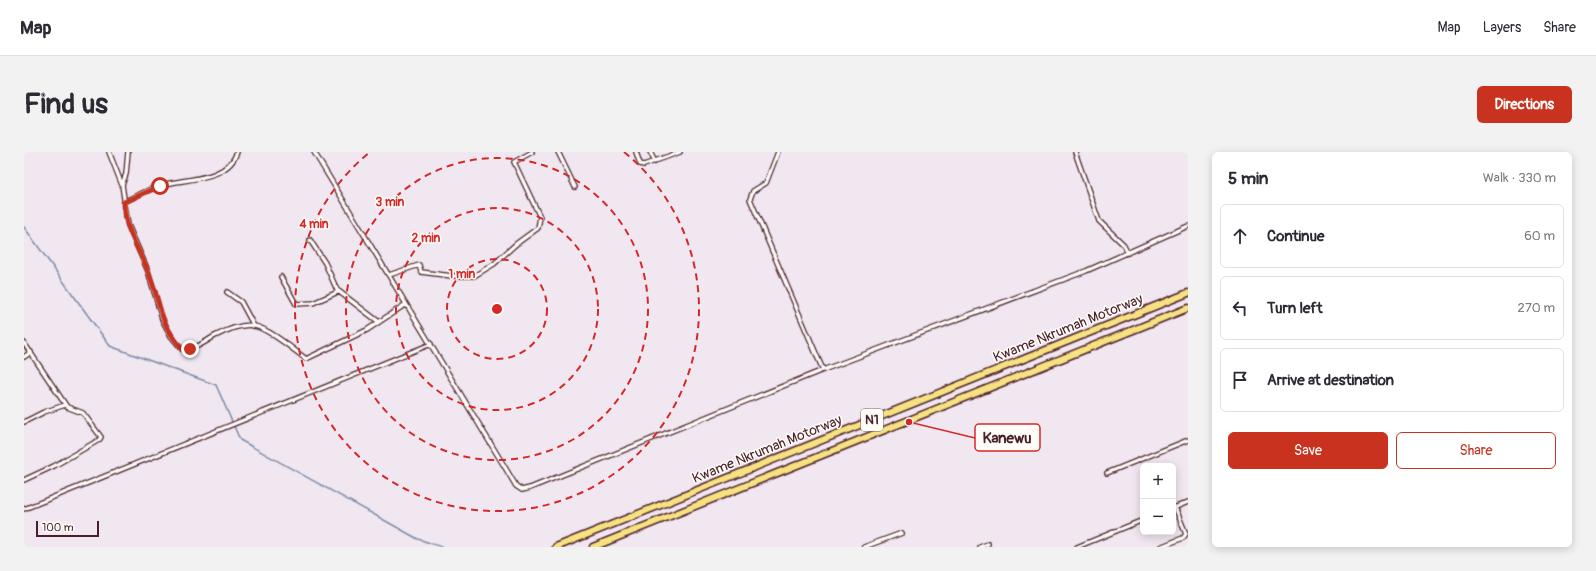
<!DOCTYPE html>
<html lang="en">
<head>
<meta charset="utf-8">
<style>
	:root { --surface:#fff; --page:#f2f2f3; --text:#2b2b33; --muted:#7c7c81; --line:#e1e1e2; --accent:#c8321e }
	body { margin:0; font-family:Pangolin,sans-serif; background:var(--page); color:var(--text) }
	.controls { position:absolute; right:12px; bottom:12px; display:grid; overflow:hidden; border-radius:6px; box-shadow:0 2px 10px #0003 }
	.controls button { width:36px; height:36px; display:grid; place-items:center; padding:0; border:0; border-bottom:1px solid var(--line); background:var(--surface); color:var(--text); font:20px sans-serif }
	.scale { position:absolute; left:12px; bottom:10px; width:63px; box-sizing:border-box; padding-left:4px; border:2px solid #4a1f2b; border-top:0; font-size:11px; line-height:14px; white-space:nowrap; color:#4a1f2b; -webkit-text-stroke:3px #fdfcf7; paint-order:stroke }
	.stop { position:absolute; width:12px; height:12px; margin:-9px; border:3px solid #c8321e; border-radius:50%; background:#fff }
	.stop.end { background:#c8321e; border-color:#fff; box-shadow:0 1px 4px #0008 }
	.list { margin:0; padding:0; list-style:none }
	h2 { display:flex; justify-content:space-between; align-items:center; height:52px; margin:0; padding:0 16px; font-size:17px }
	h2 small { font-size:13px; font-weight:400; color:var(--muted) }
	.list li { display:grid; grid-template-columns:26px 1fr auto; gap:12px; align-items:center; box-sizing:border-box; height:64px; margin:0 8px 8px; padding:0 8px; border:1px solid var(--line); border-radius:6px }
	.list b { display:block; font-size:15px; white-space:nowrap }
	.list em { font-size:13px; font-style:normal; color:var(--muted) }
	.actions { display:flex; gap:8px; padding:12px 16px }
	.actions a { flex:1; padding:9px 0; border:1px solid var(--accent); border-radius:6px; text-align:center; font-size:14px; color:var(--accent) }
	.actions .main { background:var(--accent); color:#fff }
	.icon { flex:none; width:22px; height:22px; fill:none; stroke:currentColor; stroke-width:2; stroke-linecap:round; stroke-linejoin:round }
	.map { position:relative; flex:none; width:1164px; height:395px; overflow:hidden; border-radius:6px }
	header { display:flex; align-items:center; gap:24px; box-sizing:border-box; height:56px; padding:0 20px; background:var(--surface); border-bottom:1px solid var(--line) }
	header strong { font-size:19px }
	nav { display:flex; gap:22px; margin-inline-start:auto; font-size:14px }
	.intro { display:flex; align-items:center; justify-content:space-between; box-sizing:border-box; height:96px; padding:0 24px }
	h1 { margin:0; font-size:28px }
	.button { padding:10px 18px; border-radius:6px; background:var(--accent); color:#fff; font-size:14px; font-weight:700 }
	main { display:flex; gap:24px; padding:0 24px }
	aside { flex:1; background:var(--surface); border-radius:6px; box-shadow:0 2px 10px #0003 }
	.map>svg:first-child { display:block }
</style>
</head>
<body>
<header>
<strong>Map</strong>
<nav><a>Map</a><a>Layers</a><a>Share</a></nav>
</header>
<div class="intro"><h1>Find us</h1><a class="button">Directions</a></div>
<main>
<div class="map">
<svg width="1164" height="395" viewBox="0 0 1164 395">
	<rect width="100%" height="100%" fill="#f1e7f1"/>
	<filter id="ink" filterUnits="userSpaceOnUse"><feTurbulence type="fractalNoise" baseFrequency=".025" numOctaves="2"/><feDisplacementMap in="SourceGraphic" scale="8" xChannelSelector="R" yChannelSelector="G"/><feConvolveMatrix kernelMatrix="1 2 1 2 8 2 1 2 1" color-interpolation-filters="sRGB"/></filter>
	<g filter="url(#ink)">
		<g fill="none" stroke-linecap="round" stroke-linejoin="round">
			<path stroke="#798aa6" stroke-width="1.5" d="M0,75L86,194L192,233L216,288L394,387L418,395"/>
			<g stroke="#4a1f2b" stroke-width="6">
				<path id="minor" d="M85,0L98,33L104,73L124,119L138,167L147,184L158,197C172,198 180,190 191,184C201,179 219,171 230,174C244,176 270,198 282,207L343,178L382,152
					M290,0L479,312L492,334L498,338L506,336L799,218L1062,119L1164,74
					M534,0L551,35
					M612,0L616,12L620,13L656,0
					M626,0L631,10
					M754,0L742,31L729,39L726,47L799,218
					M1051,0L1075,69L1100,93L1104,101
					M98,33L102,22L104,0
					M100,50C112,44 125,37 137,33C162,26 204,29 213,0
					M286,88L301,111L313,138L355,170
					M365,123L395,113L397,120L428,124H450L470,112L492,92L514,76L516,65L490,10L508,0
					M257,125L272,152L289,151L314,140
					M203,140L217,150L230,174
					M0,191L43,255L59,261L77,285L75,288L30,314L0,328
					M0,205L7,200
					M0,270L20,260L41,253
					M1083,321L1164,288
					M1150,356L1164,350
					M0,357L407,192
					M840,395L878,381
					M956,395L964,392
					M1053,395L1119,368
					M1136,395L1159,386L1162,382L1151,355"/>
			</g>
			<g stroke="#4a1f2b" stroke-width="9">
				<path id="motorway" d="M532,395L1164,141
					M569,395L1164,156"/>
			</g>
			<use href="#minor" stroke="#fdfcf7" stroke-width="3.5"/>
			<use href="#motorway" stroke="#f7e281" stroke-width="6"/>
		</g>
	</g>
	<g fill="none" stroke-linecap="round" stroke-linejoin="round" filter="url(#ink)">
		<path stroke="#c8321e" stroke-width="5" d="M136,34L100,50C101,58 101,66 104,74C109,89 118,104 124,119C137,151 133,168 158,197H166"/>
	</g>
	<g fill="none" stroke="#d62828" stroke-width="2" stroke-dasharray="7 5">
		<circle cx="473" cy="157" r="50"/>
		<circle cx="473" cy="157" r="101"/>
		<circle cx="473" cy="157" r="151"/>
		<path d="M600 0A202 202 0 1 1 346 0"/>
	</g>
	<g text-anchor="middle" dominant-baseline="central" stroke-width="3" stroke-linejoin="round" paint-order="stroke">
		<rect fill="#fdfcf7" stroke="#806168" stroke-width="1" x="837" y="257" width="22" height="22" rx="3"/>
		<g font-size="13" font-weight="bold" fill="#4a1f2b">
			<text x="848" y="268">N1</text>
		</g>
		<g font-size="14" fill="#4a1f2b" stroke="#fdfcf7">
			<text transform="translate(1044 176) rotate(-22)">Kwame Nkrumah Motorway</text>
			<text transform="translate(743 297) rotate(-22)">Kwame Nkrumah Motorway</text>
		</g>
	</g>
	<circle cx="473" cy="157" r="6" fill="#d62828" stroke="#fdfcf7" stroke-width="2"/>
	<g font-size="12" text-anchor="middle" font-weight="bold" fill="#d62828" stroke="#fdfcf7" stroke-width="3" stroke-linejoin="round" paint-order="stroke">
		<text x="366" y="54">3 min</text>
		<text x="290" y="76">4 min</text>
		<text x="402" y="90">2 min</text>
		<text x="438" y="126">1 min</text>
	</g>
	<path fill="none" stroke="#d62828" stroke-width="1.5" d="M885 270L951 286"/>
	<circle fill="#d62828" stroke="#fdfcf7" stroke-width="1.5" cx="885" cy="270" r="4"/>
	<rect fill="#fdfcf7" stroke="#d62828" stroke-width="1.5" x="951" y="272" width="65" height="27" rx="4"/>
	<g font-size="15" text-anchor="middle" font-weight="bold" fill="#4a1f2b">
		<text x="983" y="291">Kanewu</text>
	</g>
</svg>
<div class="controls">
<button>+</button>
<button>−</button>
</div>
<div class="scale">100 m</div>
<div class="stop" style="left:136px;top:34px"></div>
<div class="stop end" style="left:166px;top:197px"></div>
</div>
<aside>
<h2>5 min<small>Walk · 330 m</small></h2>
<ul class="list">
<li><svg class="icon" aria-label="ahead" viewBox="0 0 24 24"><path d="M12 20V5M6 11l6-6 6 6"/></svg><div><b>Continue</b></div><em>60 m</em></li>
<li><svg class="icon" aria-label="left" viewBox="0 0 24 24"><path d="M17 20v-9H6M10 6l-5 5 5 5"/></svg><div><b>Turn left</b></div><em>270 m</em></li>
<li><svg class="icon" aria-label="arrive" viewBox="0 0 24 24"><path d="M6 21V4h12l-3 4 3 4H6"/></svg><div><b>Arrive at destination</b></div></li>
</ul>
<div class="actions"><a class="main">Save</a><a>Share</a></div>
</aside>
</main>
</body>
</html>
